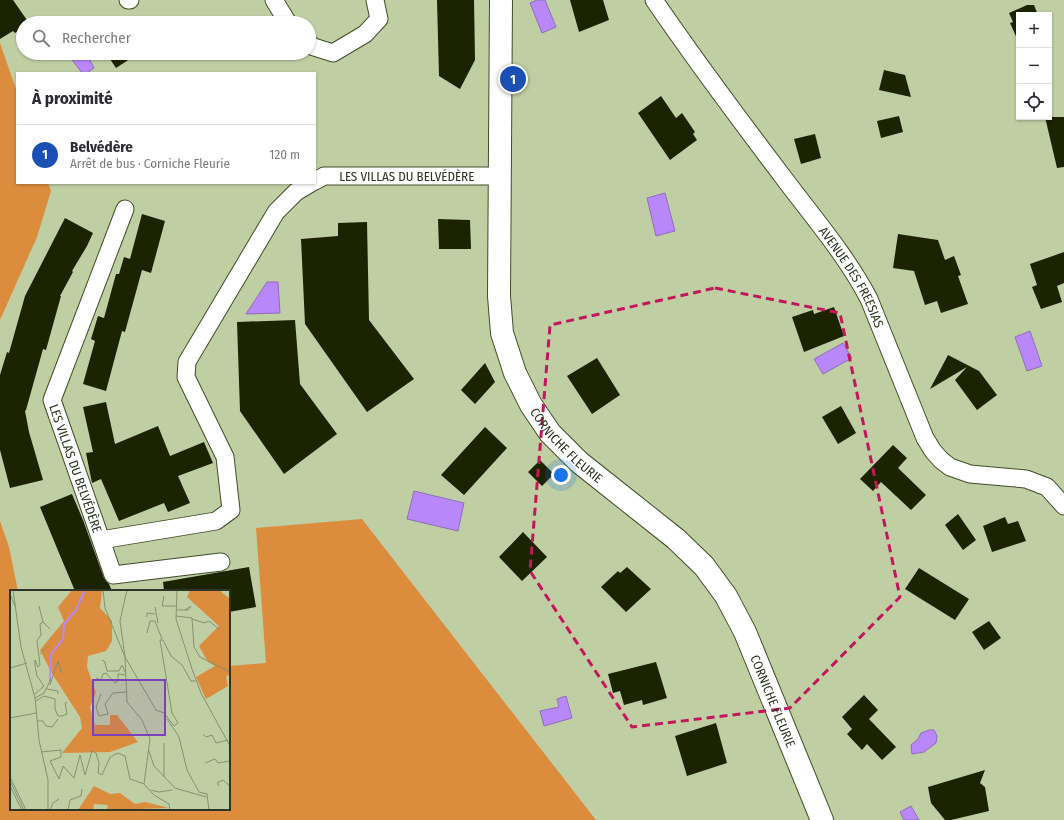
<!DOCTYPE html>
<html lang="fr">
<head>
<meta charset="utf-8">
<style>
	:root { --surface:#fff; --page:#f2f2f3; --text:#2b2b33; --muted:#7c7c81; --line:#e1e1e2; --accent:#7a41b8 }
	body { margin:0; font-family:"Fira Sans Condensed",sans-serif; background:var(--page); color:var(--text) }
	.controls { position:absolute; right:12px; top:12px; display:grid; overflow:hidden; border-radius:0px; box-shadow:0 1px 3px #0004 }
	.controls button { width:36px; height:36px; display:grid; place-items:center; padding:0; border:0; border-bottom:1px solid var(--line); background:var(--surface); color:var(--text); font:20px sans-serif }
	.you { position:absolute; left:561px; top:475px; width:14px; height:14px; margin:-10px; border:3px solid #fff; border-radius:50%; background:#1a73e8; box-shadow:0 0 0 6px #1a73e833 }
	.badge { display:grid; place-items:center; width:26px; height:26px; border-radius:50%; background:var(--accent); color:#fff; font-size:13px; font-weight:700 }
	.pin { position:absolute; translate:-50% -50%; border:2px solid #fff; box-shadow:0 1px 4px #0006 }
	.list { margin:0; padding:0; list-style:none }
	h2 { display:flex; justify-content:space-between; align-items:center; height:52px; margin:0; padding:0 16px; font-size:17px }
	h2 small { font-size:13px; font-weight:400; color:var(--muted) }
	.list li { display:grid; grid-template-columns:26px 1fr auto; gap:12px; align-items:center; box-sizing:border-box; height:60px; padding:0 16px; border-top:1px solid var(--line) }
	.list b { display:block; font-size:15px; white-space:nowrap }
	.list p { margin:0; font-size:13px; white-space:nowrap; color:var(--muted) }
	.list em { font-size:13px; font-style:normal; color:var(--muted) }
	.icon { flex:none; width:22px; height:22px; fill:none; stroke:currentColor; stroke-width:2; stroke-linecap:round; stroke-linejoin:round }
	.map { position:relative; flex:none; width:1064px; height:820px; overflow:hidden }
	.search { position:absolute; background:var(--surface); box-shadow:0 1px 3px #0004; left:16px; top:16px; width:300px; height:44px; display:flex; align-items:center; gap:10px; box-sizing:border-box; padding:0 14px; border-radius:22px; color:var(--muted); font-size:15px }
	.panel { position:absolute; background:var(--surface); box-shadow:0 1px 3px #0004; left:16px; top:72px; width:300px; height:112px; border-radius:0px }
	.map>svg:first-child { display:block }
</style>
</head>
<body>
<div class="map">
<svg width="1064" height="820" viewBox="0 0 1064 820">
	<rect width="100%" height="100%" fill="#c0cea4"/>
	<path fill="#dc8c3d" d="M0,43L17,92V183H48L51,191L37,237L0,320Z
		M362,519L596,820H0V521L9,547L18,591H11V809H229V666L266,663L256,528Z"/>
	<path fill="#b887f9" stroke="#8f6eb9" d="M537,0H545L556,27L542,33L530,3Z
		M67,53H86L94,68L87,73H82Z
		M665,193L675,231L656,236L647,198Z
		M267,282H278L280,313L246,314Z
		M1030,331L1042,366L1027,371L1015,337Z
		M843,343L852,358L823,374L814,359Z
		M414,491L464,503L458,531L407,519Z
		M566,696L572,718L544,726L540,711L559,707L557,699Z
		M929,730H934L937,736L936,743L924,752L912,754L911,745L918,739L921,733Z
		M911,806L919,820H904L900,812Z"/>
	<path fill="#1b2300" d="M0,0H13L29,23H23V28L15,33L13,31L0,39Z
		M437,0H474L475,60L460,89L439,76Z
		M570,0H603L609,20L579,32Z
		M1027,5H1034L1038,15H1019V43L1010,23L1013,22L1009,13Z
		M106,53H139L116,68Z
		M884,70L905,75L911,97L879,90Z
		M661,96L676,118L682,113L695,132L693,134L697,140L670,160L638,113Z
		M899,116L903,132L881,138L877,121Z
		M1045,117H1064V167L1057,168Z
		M815,134L821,158L801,164L794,139Z
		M142,214L165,221L151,273L142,270L125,332L122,331L106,391L83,384L95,341L91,339L98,316L104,318L116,274H119L124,257L130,259Z
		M65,218L93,233L87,246L72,271L73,272L60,296H61L46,350L43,349L26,410L25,411L29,432L43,480L10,488L0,450V375L7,352L9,353L25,296Z
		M438,219L470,220L471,249H439Z
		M367,222L369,320L414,379L367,412L305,324L301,239L338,236V223Z
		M898,234L938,240L945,260L954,256L961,275L958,276L968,304L941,313L937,301L925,305L914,271L893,268Z
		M1064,252V283L1057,286L1062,302L1041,309L1032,287L1037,285L1030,264Z
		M834,307L844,336L804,352L792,317L813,310L814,314Z
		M295,320L300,384L337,434L284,474L240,411L237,322Z
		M948,355L979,371L997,395L977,410L955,380L967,367L930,389Z
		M597,358L620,395L592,414L567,376Z
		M485,363L495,382L475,404L461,390Z
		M106,402L115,444L158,426L170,456L204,442L213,463L178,476L190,503L168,512L164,503L119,521L101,479L92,483L86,453L93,452L83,407Z
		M841,406L856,433L838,444L822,417Z
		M485,427L507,448L464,495L441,475Z
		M893,445L907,458L898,468L926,495L911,510L881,482L873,491L860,479Z
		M540,460L554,474L542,486L528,472Z
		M72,494L83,520L104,578L109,584L112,591H75L59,553L40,507Z
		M958,514L976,540L963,550L945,525Z
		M1005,517L1008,524L1018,521L1026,541L992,552L983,526Z
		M523,532L547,557L522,581L499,557Z
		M249,567L256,607L229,612V591H164L163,582Z
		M627,567L651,589L626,612L601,587L618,571L620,573Z
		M919,568L969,599L955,620L905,589Z
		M989,621L1001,638L984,650L972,632Z
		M656,662L667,698L643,705L642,700L624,705L620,691L613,693L608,674Z
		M864,695L878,710L869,719L896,747L882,760L867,744L862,750L847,734L852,729L842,717Z
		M716,723L727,763L687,776L675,736Z
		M985,770L980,783L985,787L989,811L951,820H945L931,803L928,787Z"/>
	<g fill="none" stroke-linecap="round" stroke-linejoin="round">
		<g stroke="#424d28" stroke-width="19">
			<g id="minor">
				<path d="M128,0H130"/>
				<path d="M274,0L288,23"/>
				<path id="s1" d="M654,0C695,60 739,119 783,177C813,217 846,255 869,299L925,438L933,451L941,460L950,467L970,474L1026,479L1047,487L1064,506"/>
				<path d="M309,44L314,47L333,53L365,34L379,19L375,0"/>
				<path id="s2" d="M315,181L324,176H499"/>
				<path id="s3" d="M125,209L52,400L101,540L216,521L231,510L225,457L186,377L187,362L276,212L296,192L311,183"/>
				<path d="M101,540L113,575L221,562"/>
			</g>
		</g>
		<g stroke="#424d28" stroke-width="24">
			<g id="secondary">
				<path id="s4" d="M501,0L499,296L502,333L515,373L531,405L550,433L579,462L676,539L704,566L726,596L745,632L822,820"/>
			</g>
		</g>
		<use href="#minor" stroke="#fff" stroke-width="17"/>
		<use href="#secondary" stroke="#fff" stroke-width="22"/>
	</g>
	<path fill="none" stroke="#c2185b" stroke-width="3" stroke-dasharray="8 5" stroke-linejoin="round" d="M715,288L840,313L900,597L790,708L632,727L530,571L550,325Z"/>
	<g text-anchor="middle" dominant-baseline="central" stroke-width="4" stroke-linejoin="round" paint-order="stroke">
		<g font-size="13" fill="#2f3524" stroke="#c0cea4">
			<text stroke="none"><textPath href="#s2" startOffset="93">LES VILLAS DU BELVÉDÈRE</textPath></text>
			<text stroke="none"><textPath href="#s1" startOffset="341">AVENUE DES FREESIAS</textPath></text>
			<text stroke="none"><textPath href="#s4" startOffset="465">CORNICHE FLEURIE</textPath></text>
			<text stroke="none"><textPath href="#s3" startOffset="277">LES VILLAS DU BELVÉDÈRE</textPath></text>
			<text stroke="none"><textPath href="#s4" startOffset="801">CORNICHE FLEURIE</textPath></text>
		</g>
	</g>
	<g transform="translate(10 590)">
		<rect width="220" height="220" fill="#c0cea4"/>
		<path d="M62,0H92L90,18L102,31V51L96,61L78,66L77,77L86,103L80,117L85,135H100V125H107L128,152L100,162L52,163L72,138L70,127L41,82L30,60L54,31L48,17ZM180,0H209L220,9V84L216,87L218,96L196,109L186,87L205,76L198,72L189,56L209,36L177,7ZM84,196L100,204L110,203L125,214L135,212L159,218L97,220L98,215L84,214L83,220H68Z" fill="#dc8c3d"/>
		<path fill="none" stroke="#b887f9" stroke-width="2" d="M40,91L41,64L53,49L54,34L66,20L75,0"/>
		<path fill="none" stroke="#869171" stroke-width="1" d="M3,0L11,57L25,108L29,150L38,190V220M93,0L95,18L115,67L117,112L132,130L140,149L134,194L144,205L159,214L160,220M117,0L110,31L115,67L146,120L154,123L164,136L168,133L162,123L150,50H153L161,66L172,75L181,91H186M167,0L166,29L182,79L191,103L220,156M0,4L5,16M154,6L152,16H166M29,16L33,32M145,17L148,33M167,20H175L181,16L178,20H175M166,26L182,28L184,57L190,67L220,82M137,27V23L145,24M182,29L194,33L199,31L209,39M137,43L140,31H145L152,49M30,64L40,54M92,70L95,72L97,81H109L112,75L115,82M0,78L17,73M86,88L91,90L93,84L96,83L105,93L108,91V84L116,85M220,88V101M40,95L48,71L52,84M37,99L48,101V104M25,104L34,96L27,86L25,75V70L28,77L30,75L27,51L31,45L30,34L33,32L40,39M91,104L86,117L89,126L98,124L95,114L103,103L116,102M25,108L34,103L41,89M26,111L34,106L45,109V119L48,126H52L57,124L55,113L57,112M0,128L26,123M157,129L169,147L177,180L189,202L197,204L199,220M27,131H33L36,136L42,137L48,129M193,144L196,147L202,145L206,153L218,150M154,153V187M139,161L144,176L165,198L196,207M31,162L51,160V167L40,171L49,189L53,176L64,188L70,165L75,185L82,161L86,163L89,173L88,183L92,185L100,167L108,163L115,166L120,189L134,194M195,173L205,169L208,173L220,171M0,187L16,220M0,191L14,220M0,196L12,220M209,196L207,193L213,190L220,196M141,200L149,202L162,200M40,220L43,213L49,209M58,220L60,210L71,206L72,199"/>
		<path fill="#7a41b8" fill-opacity="0.15" stroke="#7a41b8" stroke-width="2" d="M83,90H155V145H83Z"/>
		<rect width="220" height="220" fill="none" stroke="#2f3524" stroke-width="2"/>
	</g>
</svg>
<div class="controls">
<button>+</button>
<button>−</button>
<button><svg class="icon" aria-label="locate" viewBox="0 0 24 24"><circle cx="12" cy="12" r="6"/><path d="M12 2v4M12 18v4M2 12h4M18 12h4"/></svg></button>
</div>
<div class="you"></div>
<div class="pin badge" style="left:513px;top:79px;background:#1a4fb4">1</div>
<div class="search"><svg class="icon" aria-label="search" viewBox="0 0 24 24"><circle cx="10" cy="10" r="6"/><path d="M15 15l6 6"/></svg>Rechercher</div>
<section class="panel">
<h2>À proximité<small></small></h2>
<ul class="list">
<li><span class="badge" style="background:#1a4fb4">1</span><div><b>Belvédère</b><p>Arrêt de bus · Corniche Fleurie</p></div><em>120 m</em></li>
</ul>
</section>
</div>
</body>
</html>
